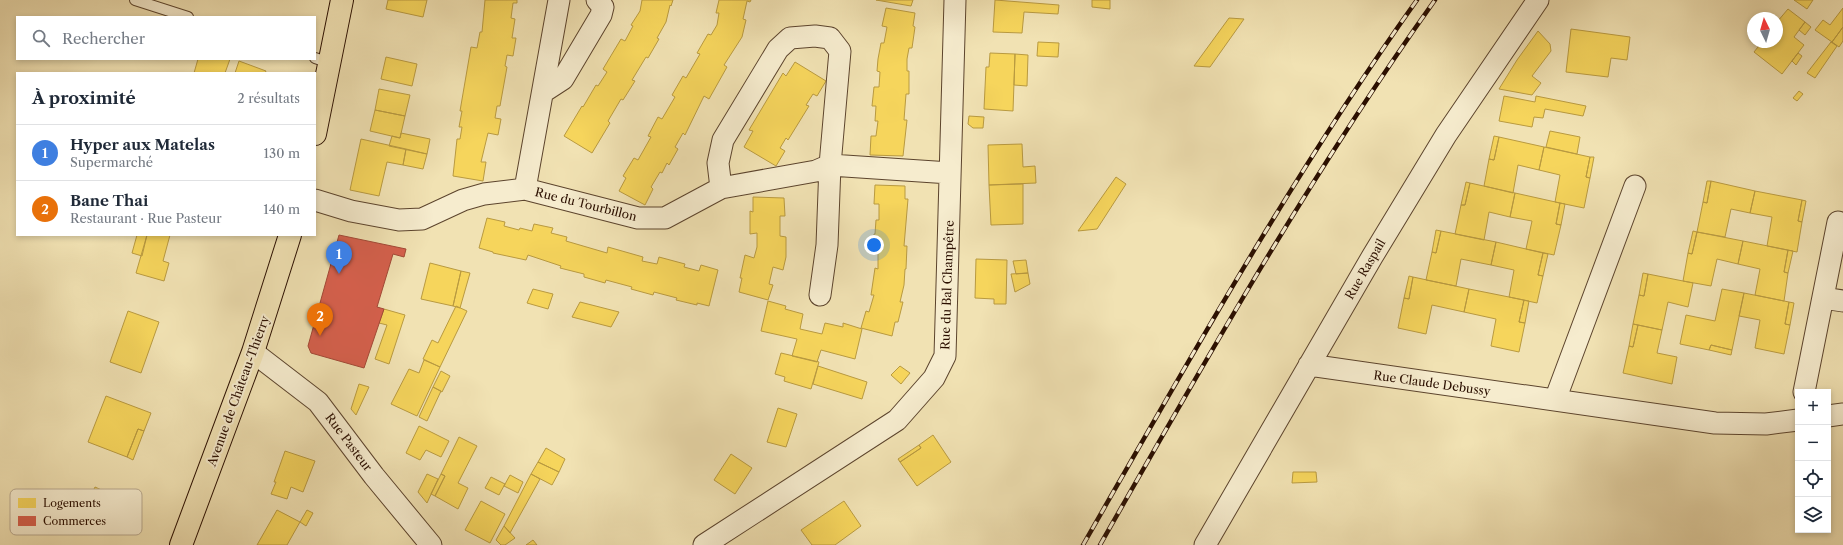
<!DOCTYPE html>
<html lang="fr">
<head>
<meta charset="utf-8">
<style>
	:root { --surface:#fff; --page:#f6f6f7; --text:#1f2937; --muted:#747a83; --line:#e0e1e3; --accent:#8f2418 }
	body { margin:0; font-family:"Libre Caslon Text",serif; background:var(--page); color:var(--text) }
	.controls { position:absolute; right:12px; bottom:12px; display:grid; overflow:hidden; border-radius:0px; box-shadow:0 2px 6px #0003 }
	.controls button { width:36px; height:36px; display:grid; place-items:center; padding:0; border:0; border-bottom:1px solid var(--line); background:var(--surface); color:var(--text); font:20px sans-serif }
	.compass { position:absolute; left:1747px; top:12px; width:36px; height:36px; border-radius:50%; background:var(--surface); box-shadow:0 2px 6px #0003; rotate:355deg }
	.you { position:absolute; left:874px; top:245px; width:14px; height:14px; margin:-10px; border:3px solid #fff; border-radius:50%; background:#1a73e8; box-shadow:0 0 0 6px #1a73e833 }
	.badge { display:grid; place-items:center; width:26px; height:26px; border-radius:50%; background:var(--accent); color:#fff; font-size:13px; font-weight:700 }
	.pin { position:absolute; translate:-50% -33px; filter:drop-shadow(0 1px 2px #0008) }
	.pin::after { content:''; position:absolute; top:21px; width:14px; height:12px; background:inherit; clip-path:polygon(0 0,100% 0,50% 100%) }
	.list { margin:0; padding:0; list-style:none }
	h2 { display:flex; justify-content:space-between; align-items:center; height:52px; margin:0; padding:0 16px; font-size:17px }
	h2 small { font-size:13px; font-weight:400; color:var(--muted) }
	.list li { display:grid; grid-template-columns:26px 1fr auto; gap:12px; align-items:center; box-sizing:border-box; height:56px; padding:0 16px; border-top:1px solid var(--line) }
	.list b { display:block; font-size:15px; white-space:nowrap }
	.list p { margin:0; font-size:13px; white-space:nowrap; color:var(--muted) }
	.list em { font-size:13px; font-style:normal; color:var(--muted) }
	.icon { flex:none; width:22px; height:22px; fill:none; stroke:currentColor; stroke-width:2; stroke-linecap:round; stroke-linejoin:round }
	.map { position:relative; flex:none; width:1843px; height:545px; overflow:hidden }
	.search { position:absolute; background:var(--surface); box-shadow:0 2px 6px #0003; left:16px; top:16px; width:300px; height:44px; display:flex; align-items:center; gap:10px; box-sizing:border-box; padding:0 14px; border-radius:0px; color:var(--muted); font-size:15px }
	.panel { position:absolute; background:var(--surface); box-shadow:0 2px 6px #0003; left:16px; top:72px; width:300px; height:164px; border-radius:0px }
	.map>svg:first-child { display:block }
</style>
</head>
<body>
<div class="map">
<svg width="1843" height="545" viewBox="0 0 1843 545">
	<rect width="100%" height="100%" fill="#f1e2b3"/>
	<filter id="stains"><feTurbulence type="fractalNoise" baseFrequency=".005" numOctaves="4"/><feColorMatrix values="0 0 0 0 .2 0 0 0 0 .09 0 0 0 0 .02 0 0 0 .5 -.17"/></filter>
	<radialGradient id="worn" r=".72"><stop offset=".6" stop-color="#630" stop-opacity="0"/><stop offset="1" stop-color="#630" stop-opacity=".3"/></radialGradient>
	<path fill="#f6d55c" stroke="#b99a40" d="M388,0H427L423,17L386,9Z
		M485,0H517V3H513L511,18L515,19L512,38H516L513,56L507,55L505,66L507,67L500,106H497L495,118L501,119L498,135L488,133L481,162H486L483,181L453,176L457,139H460L462,127H459L462,111H460L471,47L477,48L480,32H482Z
		M642,0H673L671,6L670,5L666,22L657,38L659,39L648,58L646,57L632,80L635,81L623,100L621,99L608,121L610,123L592,153L564,136L582,106L583,107L596,85L598,86L607,72L603,69L621,39L625,41L633,26L631,25L640,11Z
		M719,0H751L750,2L747,1L743,19L746,20L742,37L724,65L727,67L709,99L704,96L685,135L683,133L675,147L678,149L669,165L667,163L662,173L660,172L651,187L653,189L645,205L619,191L626,178L623,176L634,158L638,160L651,137L648,136L658,117L662,119L675,97L672,95L683,76L686,78L700,54L697,53L708,34L711,35L717,25L719,13H716Z
		M876,0H913L911,6Z
		M995,0L1059,5L1058,14L1024,12L1022,33L993,32Z
		M1092,0H1110V9L1092,7Z
		M1794,0H1813L1807,9Z
		M886,8L915,13L913,26L915,27L912,48H909L907,59V71H909V94H906L904,120H907L903,156L870,155L871,136H876L878,121H875L876,106H872L874,87H879L880,72L877,71L878,59L881,43H884L887,27L882,26Z
		M1843,8V27L1832,42L1815,30L1823,20L1830,25Z
		M1788,9L1805,22L1794,37L1804,45L1782,74L1754,52L1762,42H1777V22Z
		M1229,18L1244,19L1210,67L1194,66Z
		M1805,22L1811,27L1805,35L1799,30Z
		M1843,27V41L1839,47L1832,42Z
		M1571,29L1630,37L1627,60L1611,58L1608,77L1566,72Z
		M1538,31L1550,44L1551,51L1532,76L1541,83L1532,95L1499,89L1517,60Z
		M1038,42L1059,43L1058,57L1037,56Z
		M1831,42L1837,46L1815,78L1807,73Z
		M990,53L1015,54L1013,111L984,109L986,67H989Z
		M1798,53L1802,56L1796,65L1792,61Z
		M1015,54L1028,55L1027,86L1014,85Z
		M386,57L417,64L412,86L381,79Z
		M198,59H230L225,73H194Z
		M239,61L266,71L265,73H235Z
		M795,62L826,81L817,96L813,94L806,105L809,106L788,140L786,138L780,148L785,151L776,166L744,147L753,131L749,130L783,73L786,76Z
		M379,89L410,95L405,116L375,110Z
		M1799,91L1803,94L1797,101L1793,98Z
		M1504,96L1535,102L1536,96L1586,106L1583,116L1545,109L1543,118L1534,117L1532,127L1499,121Z
		M375,110L405,116L400,138L370,131Z
		M969,116L984,117L983,128H973L968,124Z
		M1550,131L1580,137L1577,154L1546,147Z
		M401,133L430,139L427,154L389,146L392,136L400,138Z
		M1494,136L1499,137L1494,160L1489,159Z
		M1499,137L1544,147L1539,170L1518,165L1513,193L1484,186L1489,159L1494,160Z
		M361,139L406,149L403,165L387,162L379,196L350,190Z
		M1022,144L1023,167L1035,166L1036,183L989,185L988,145Z
		M1544,147L1590,157L1586,177L1590,178L1584,208L1555,202L1560,175L1539,170Z
		M406,149L427,154L423,169L403,165Z
		M1590,157H1594L1590,178L1586,177Z
		M1116,177L1126,184L1097,229L1078,231Z
		M1707,181H1711L1707,203L1703,202Z
		M1711,181L1755,191L1750,213L1731,209L1725,237L1697,232L1703,202L1707,203Z
		M1466,182L1470,183L1465,205H1461Z
		M1470,183L1515,193L1510,217L1489,212L1484,240L1455,234L1461,205H1465Z
		M1023,184V224L991,225L989,185Z
		M875,185L905,186V199H908L904,246H907L906,269H905L904,285L900,302H903L898,322H895L892,336L861,328L866,311L869,312L874,295H871L875,268L878,269V252H873L874,234H875L876,220H879V204H874Z
		M1755,191L1802,200L1798,221L1802,222L1797,252L1767,246L1772,217L1750,213Z
		M1515,193L1560,203L1556,224L1561,225L1554,255L1526,249L1532,221L1510,217Z
		M753,197L784,198L785,216H780V236L786,237V257L783,270L773,267L769,284L773,285L768,300L739,292L742,278H740L745,255L754,258L757,247V233L750,234V211L753,212Z
		M1802,200L1806,201L1802,222L1798,221Z
		M1560,203L1565,204L1561,225L1556,224Z
		M487,218L505,222L504,226L519,230L520,228L532,231L534,224L553,228L551,233L567,237L566,241L607,253L608,247L643,257L642,261L657,264L659,257L685,264L684,267L699,271L701,265L718,270L709,306L697,303V305L676,300L677,298L654,292L653,295L631,289L632,287L606,280L605,283L584,277V274L560,268L561,266L528,255L526,260L493,253V252L479,248Z
		M1436,230L1441,231L1436,253L1432,252Z
		M1441,231L1496,242L1491,265L1461,259L1456,286L1426,280L1432,252L1436,253Z
		M1693,231L1697,232L1692,254L1688,253Z
		M1697,232L1743,241L1738,264L1717,259L1711,286L1683,281L1688,253L1692,254Z
		M137,235H147L142,256L132,253Z
		M147,235H170L163,261L169,263L164,281L136,273Z
		M1743,241L1788,250L1784,272L1788,273L1784,301L1755,295L1760,269L1738,264Z
		M1496,242L1543,253L1538,275L1543,276L1537,303L1509,297L1514,270L1491,265Z
		M1788,250L1793,251L1788,273L1784,272Z
		M1543,253L1548,254L1543,276L1538,275Z
		M976,259L1007,260L1006,304H994V299L975,298Z
		M1026,260L1028,273L1016,274L1013,261Z
		M430,263L461,271L453,306L421,299Z
		M461,271L470,273L460,308L453,306Z
		M1028,273L1030,284L1015,292L1011,274Z
		M1643,273L1648,274L1644,296L1639,295Z
		M1648,274L1693,283L1688,307L1668,302L1662,330L1633,324L1639,295L1644,296Z
		M1409,276L1413,277L1409,299L1404,298Z
		M1413,277L1469,289L1464,312L1432,305L1426,334L1398,328L1404,298L1409,299Z
		M533,289L553,294L548,309L527,303Z
		M1469,289L1524,300L1519,322L1525,323L1519,352L1491,346L1496,319L1464,312Z
		M1722,289L1744,293L1732,350L1711,345L1709,350L1680,344L1686,315L1715,321Z
		M1744,293L1789,302L1785,324L1790,325L1784,354L1755,348L1760,320L1739,316Z
		M1524,300L1529,301L1525,323L1519,322Z
		M768,301L786,306L785,309L803,314L800,329L822,334L825,323L843,327V323L862,329L855,359L821,350L817,362L792,356L797,339L761,331Z
		M580,302L619,312L611,327L572,317Z
		M1789,302L1794,303L1790,325L1785,324Z
		M456,306L467,311L440,367L423,359L432,340L438,343Z
		M384,309L405,315L389,364L375,359L387,325L379,323Z
		M128,311L159,322L141,373L110,362Z
		M1633,324L1638,325L1633,347L1629,346Z
		M1638,325L1662,330L1657,353L1677,357L1672,384L1623,373L1629,346L1633,347Z
		M1711,345L1732,350L1731,355L1709,350Z
		M781,353L819,362L811,389L784,381L785,377L775,374Z
		M424,360L440,367L417,416L391,404L409,369L419,373Z
		M818,366L867,382L862,399L813,384Z
		M900,366L910,373L901,384L891,375Z
		M441,371L450,376L442,392L433,387Z
		M359,384L369,387L356,415L351,409Z
		M433,387L441,391L427,421L419,417Z
		M106,396L151,413L144,431L138,429L127,457L88,442Z
		M778,408L797,414L786,447L767,442Z
		M419,426L449,441L441,457L426,450L420,460L406,453Z
		M138,429L144,431L133,460L127,457Z
		M933,435L951,462L917,486L900,462L921,448L919,445Z
		M459,437L477,446L458,483L468,488L458,509L435,496L445,476L441,474Z
		M919,445L921,448L900,462L898,459Z
		M546,448L565,459L559,472L538,462Z
		M285,451L315,461L303,492L291,487L287,499L271,494L276,482H274Z
		M731,454L752,468L735,494L714,480Z
		M538,462L559,472L552,485L531,474Z
		M1293,472H1316L1317,482L1292,483Z
		M427,474L438,479L427,503L418,492Z
		M441,474L445,476L435,496L431,494Z
		M531,474L540,479L510,533L504,526Z
		M510,475L523,482L518,493L504,486Z
		M491,477L505,484L499,495L485,488Z
		M95,487L121,499L105,534L80,519Z
		M481,501L505,514L490,543L465,530Z
		M844,501L861,526L835,545H812L801,530Z
		M277,510L300,522L287,545H257Z
		M307,510L313,513L306,526L300,522Z
		M504,526L515,538L505,545H501L496,540Z
		M533,540L537,545H526Z"/>
	<path fill="#d6604d" stroke="#a34836" d="M339,235L406,249L404,257L393,254L377,307L384,309L364,368L311,353L308,346Z"/>
	<g fill="none" stroke-linecap="round" stroke-linejoin="round">
		<g stroke="#5c442d" stroke-width="12">
			<path id="service" d="M135,0L188,17
				M315,58L330,63"/>
		</g>
		<g stroke="#5c442d" stroke-width="23">
			<path id="minor" d="M543,92L563,79L601,15L603,7L597,0
				M721,188L718,163L723,140L778,49L790,38L815,36L830,38L840,51L830,165L827,245L820,295
				M525,189L559,0
				M315,200L351,211L399,220L422,219L463,200L484,194L525,189L638,218H665L721,188L816,171L830,165L950,173
				M1823,298L1843,301
				M253,352L318,402L374,476L431,545
				M1309,365L1715,423L1766,424L1798,420
				M1804,392L1838,222L1843,224
				M1555,400L1635,186
				M1828,416L1843,414
				M704,545L897,420L934,378L945,356L955,0
				M1205,545L1372,257L1446,135L1538,0"/>
		</g>
		<g stroke="#2b0f00" stroke-width="24">
			<path id="primary" d="M315,134L342,0
				M181,545L253,352L290,235"/>
		</g>
		<use href="#service" stroke="#f6ecce" stroke-width="10"/>
		<use href="#minor" stroke="#f6ecce" stroke-width="21"/>
		<use href="#primary" stroke="#f1e2b3" stroke-width="22"/>
		<g stroke="#2b0f00" stroke-width="4.5">
			<path id="rail" d="M1083,545C1189,360 1293,174 1417,0
				M1100,545C1206,359 1311,174 1435,0"/>
		</g>
		<use href="#rail" stroke="#f6ecce" stroke-width="3" stroke-dasharray="9" stroke-linecap="butt"/>
	</g>
	<g text-anchor="middle" dominant-baseline="central" stroke-width="4" stroke-linejoin="round" paint-order="stroke">
		<g font-size="12" fill="#2b0f00" stroke="#f6ecce">
			<text transform="translate(586 204) rotate(14)">Rue du Tourbillon</text>
			<text transform="translate(1365 269) rotate(-60)">Rue Raspail</text>
			<text transform="translate(947 285) rotate(-88)">Rue du Bal Champêtre</text>
			<text transform="translate(1432 383) rotate(8)">Rue Claude Debussy</text>
			<text transform="translate(238 391) rotate(-70)">Avenue de Château-Thierry</text>
			<text transform="translate(349 442) rotate(53)">Rue Pasteur</text>
		</g>
	</g>
	<rect x="10" y="489" width="132" height="46" rx="6" fill="#f6ecce" stroke="#b9aa90" stroke-width="1"/>
	<rect x="18" y="498" width="18" height="10" fill="#f6d55c"/>
	<rect x="18" y="516" width="18" height="10" fill="#d6604d"/>
	<g font-size="11" fill="#2b0f00">
		<text x="43" y="507">Logements</text>
		<text x="43" y="525">Commerces</text>
	</g>
	<rect width="100%" height="100%" filter="url(#stains)"/>
	<rect width="100%" height="100%" fill="url(#worn)"/>
</svg>
<div class="controls">
<button>+</button>
<button>−</button>
<button><svg class="icon" aria-label="locate" viewBox="0 0 24 24"><circle cx="12" cy="12" r="6"/><path d="M12 2v4M12 18v4M2 12h4M18 12h4"/></svg></button>
<button><svg class="icon" aria-label="layers" viewBox="0 0 24 24"><path d="M12 4l9 5-9 5-9-5zM3 14l9 5 9-5"/></svg></button>
</div>
<svg class="compass" viewBox="-18 -18 36 36"><path d="M0-13l5 13h-10z" fill="#e53935"/><path d="M0 13l5-13h-10z" fill="#747a83"/></svg>
<div class="you"></div>
<div class="pin badge" style="left:339px;top:274px;background:#3f7fe0">1</div>
<div class="pin badge" style="left:320px;top:336px;background:#e8710a">2</div>
<div class="search"><svg class="icon" aria-label="search" viewBox="0 0 24 24"><circle cx="10" cy="10" r="6"/><path d="M15 15l6 6"/></svg>Rechercher</div>
<section class="panel">
<h2>À proximité<small>2 résultats</small></h2>
<ul class="list">
<li><span class="badge" style="background:#3f7fe0">1</span><div><b>Hyper aux Matelas</b><p>Supermarché</p></div><em>130 m</em></li>
<li><span class="badge" style="background:#e8710a">2</span><div><b>Bane Thai</b><p>Restaurant · Rue Pasteur</p></div><em>140 m</em></li>
</ul>
</section>
</div>
</body>
</html>
